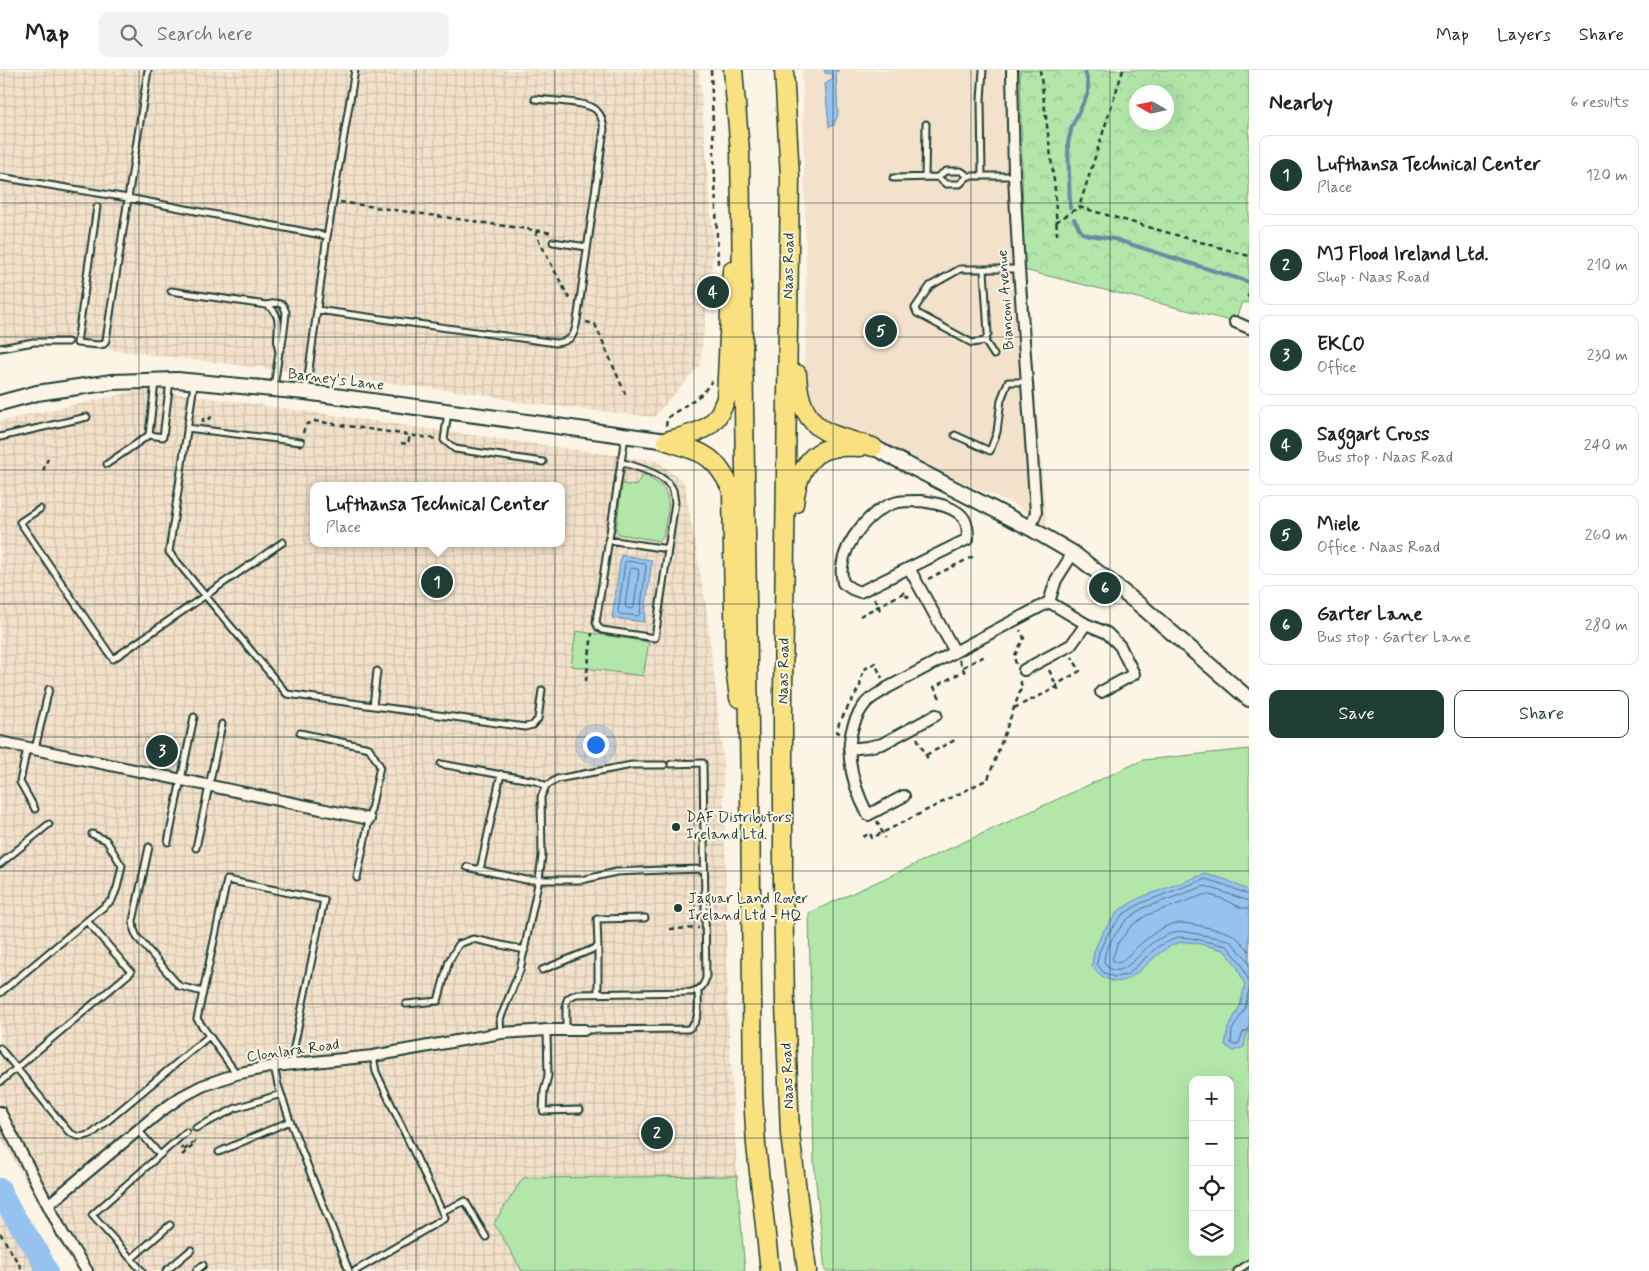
<!DOCTYPE html>
<html lang="en">
<head>
<meta charset="utf-8">
<style>
	:root { --surface:#fff; --page:#f2f2f2; --text:#202124; --muted:#757577; --line:#e0e0e0; --accent:#1f3d34 }
	body { margin:0; font-family:Mynerve,sans-serif; background:var(--page); color:var(--text) }
	.controls { position:absolute; right:15px; bottom:15px; display:grid; overflow:hidden; border-radius:10px; box-shadow:0 5px 20px #0002 }
	.controls button { width:45px; height:45px; display:grid; place-items:center; padding:0; border:0; border-bottom:1px solid var(--line); background:var(--surface); color:var(--text); font:25px sans-serif }
	.compass { position:absolute; left:1129px; top:15px; width:45px; height:45px; border-radius:50%; background:var(--surface); box-shadow:0 5px 20px #0002; rotate:279deg }
	.you { position:absolute; left:595px; top:674px; width:18px; height:18px; margin:-12px; border:4px solid #fff; border-radius:50%; background:#1a73e8; box-shadow:0 0 0 8px #1a73e833 }
	.badge { display:grid; place-items:center; width:32px; height:32px; border-radius:50%; background:var(--accent); color:#fff; font-size:16px; font-weight:700 }
	.pin { position:absolute; translate:-50% -50%; border:2px solid #fff; box-shadow:0 1px 5px #0006 }
	.popup { position:absolute; left:310px; top:412px; width:255px; height:65px; box-sizing:border-box; display:grid; place-content:center; border-radius:10px; background:var(--surface); filter:drop-shadow(0 1px 4px #0005); font-size:16px; white-space:nowrap; color:var(--muted) }
	.popup b { font-size:19px; color:var(--text) }
	.popup::after { content:''; position:absolute; left:50%; top:100%; margin-left:-10px; border:10px solid transparent; border-top-color:var(--surface) }
	.list { margin:0; padding:0; list-style:none }
	h2 { display:flex; justify-content:space-between; align-items:center; height:65px; margin:0; padding:0 20px; font-size:21px }
	h2 small { font-size:16px; font-weight:400; color:var(--muted) }
	.list li { display:grid; grid-template-columns:32px 1fr auto; gap:15px; align-items:center; box-sizing:border-box; height:80px; margin:0 10px 10px; padding:0 10px; border:1px solid var(--line); border-radius:10px }
	.list b { display:block; font-size:19px; white-space:nowrap }
	.list p { margin:0; font-size:16px; white-space:nowrap; color:var(--muted) }
	.list em { font-size:16px; font-style:normal; color:var(--muted) }
	.actions { display:flex; gap:10px; padding:15px 20px }
	.actions a { flex:1; padding:11px 0; border:1px solid var(--accent); border-radius:10px; text-align:center; font-size:18px; color:var(--accent) }
	.actions .main { background:var(--accent); color:#fff }
	.icon { flex:none; width:28px; height:28px; fill:none; stroke:currentColor; stroke-width:2; stroke-linecap:round; stroke-linejoin:round }
	.map { position:relative; flex:none; width:1249px; height:1201px; overflow:hidden }
	header { display:flex; align-items:center; gap:30px; box-sizing:border-box; height:70px; padding:0 25px; background:var(--surface); border-bottom:1px solid var(--line) }
	header strong { font-size:24px }
	nav { display:flex; gap:28px; margin-inline-start:auto; font-size:18px }
	.search { width:350px; height:45px; background:var(--page); display:flex; align-items:center; gap:12px; box-sizing:border-box; padding:0 18px; border-radius:10px; color:var(--muted); font-size:19px }
	main { display:flex }
	aside { flex:1; background:var(--surface) }
	.map>svg:first-child { display:block }
</style>
</head>
<body>
<header>
<strong>Map</strong>
<div class="search"><svg class="icon" aria-label="search" viewBox="0 0 24 24"><circle cx="10" cy="10" r="6"/><path d="M15 15l6 6"/></svg>Search here</div>
<nav><a>Map</a><a>Layers</a><a>Share</a></nav>
</header>
<main>
<div class="map">
<svg width="1249" height="1201" viewBox="0 0 1249 1201">
	<defs>
		<pattern id="industrial-grid" width="8" height="8" patternUnits="userSpaceOnUse" patternTransform="scale(1.25)"><rect width="8" height="8" fill="#f3e2cb"/><path d="M0 4h8M4 0v8" fill="none" stroke="#d0c3af"/></pattern>
		<pattern id="park-crowns" width="20" height="18" patternUnits="userSpaceOnUse" patternTransform="scale(1.25)"><rect width="20" height="18" fill="#b2e7a9"/><path d="M2 6a3 3 0 1 1 6 0M12 15a3 3 0 1 1 6 0" fill="none" stroke="#99c792"/></pattern>
	</defs>
	<rect width="100%" height="100%" fill="#fcf5e5"/>
	<filter id="ink" filterUnits="userSpaceOnUse"><feTurbulence type="fractalNoise" baseFrequency=".02" numOctaves="2"/><feDisplacementMap in="SourceGraphic" scale="10" xChannelSelector="R" yChannelSelector="G"/><feConvolveMatrix kernelMatrix="1 2 1 2 8 2 1 2 1" color-interpolation-filters="sRGB"/></filter>
	<g filter="url(#ink)">
		<path fill="#f3e2cb" d="M802,0H1020L1024,200L1047,458L1018,436L808,346L804,295L807,253Z"/>
		<path fill="url(#industrial-grid)" fill-rule="evenodd" d="M0,0H699L714,177L700,295L654,347L516,332L488,325L71,275L35,276L0,283Z
			M146,319L657,391L684,412L706,535L723,686L728,940L737,1106L523,1108L494,1153L522,1201H76L0,1065V351ZM313,416H561V473H313Z
			M0,1137L42,1201H0Z"/>
		<path fill="#b2e7a9" stroke="#68926e" fill-rule="evenodd" d="M642,405C678,419 668,436 663,467L660,471L619,464L616,460L622,414L636,416Z
			M576,561L649,572L643,606L571,596Z
			M1249,679V1201H825L814,1093L809,843L1143,690ZM1193,1010H1230V1182H1193Z
			M737,1106L745,1201H522L494,1153L523,1108Z"/>
		<path fill="url(#park-crowns)" stroke="#68926e" fill-rule="evenodd" d="M1020,0H1249V233L1242,232L1235,252L1024,200ZM1136,22H1166V52H1136Z"/>
		<path fill="#96c2ef" stroke="#668da4" d="M824,0H839L836,2L838,45L834,55L829,57L825,14L833,9L832,4L825,3Z
			M621,485L652,490L644,552L612,548Z
			M1205,804L1227,810L1249,821V954L1244,977L1233,981L1225,975L1228,958L1240,936L1245,915L1237,896L1224,880C1213,878 1188,869 1178,873C1145,883 1126,938 1092,896L1094,881L1102,863L1118,841L1139,828Z"/>
		<g fill="none" stroke-linecap="round" stroke-linejoin="round">
			<path stroke="#4f727f" stroke-width="1" d="M627,491L645,494L646,496L640,544L638,546L620,544L618,542L625,493Z
				M632,498L638,499L639,501L634,537L632,539L627,538L625,536L630,500Z
				M1249,825L1225,815L1205,809L1141,833L1122,845L1107,865L1099,882L1097,894L1103,902L1114,907L1127,905L1157,877L1178,867L1191,868L1227,876L1241,893L1249,912
				M1249,831L1205,816L1143,838L1126,850L1112,869L1105,884L1104,892C1118,916 1140,882 1152,873C1159,868 1172,862 1181,861L1229,870L1246,888L1249,895
				M1249,838H1242L1220,828L1206,824L1147,845L1131,856L1118,873L1112,889L1116,893L1121,892C1136,879 1158,854 1179,853C1189,853 1200,856 1210,858C1232,863 1234,863 1249,881
				M1249,919L1245,938L1232,960L1231,973L1234,975L1239,973L1243,962L1249,960"/>
			<path stroke="#668da4" stroke-width="4" d="M1070,138L1068,73L1072,56L1088,23V14L1085,0
				M1074,149L1082,163L1089,165L1114,169L1249,212"/>
			<path stroke="#96c2ef" stroke-width="22" d="M0,1119C8,1141 22,1157 34,1176C39,1184 43,1193 47,1201"/>
			<g stroke="#1f3d34" stroke-width="9">
				<path id="lane" d="M982,106L981,30L983,0
					M0,107L128,128L327,166
					M925,107L926,54
					M937,107L946,114H960L968,106
					M893,108L937,107L946,101H961L968,106H1014
					M97,137L77,273L99,275L104,274L106,270L148,0
					M553,172L587,177
					M984,200L988,264L985,271L972,273L917,243L915,238L930,216L960,199H1019
					M171,221L266,235L277,233L283,235L286,242L285,253L282,275L279,282L274,317
					M267,235C287,248 273,265 279,282
					M317,240L556,273C576,271 575,261 578,244L604,59C603,52 602,46 597,41C589,31 549,31 535,29
					M985,271L994,285
					M0,278L34,272H68
					M155,312L149,365L163,367L170,311
					M194,314L169,482L287,624L525,657L533,655L538,649L542,620
					M306,322L326,173L355,0
					M448,342L444,370L455,379L543,392
					M187,358L301,372
					M955,365L990,381L997,362L1001,330L1008,312H1027
					M0,367L87,347
					M621,392C636,397 666,404 673,420C674,424 674,428 675,432L655,568L602,560L598,557L596,552L625,367
					M107,394L149,365
					M40,439L20,452L113,589L283,472
					M608,470L668,479
					M373,636L377,601
					M300,663L369,678L380,696L357,808
					M27,678L20,712L35,739
					M35,679L49,619
					M441,694L536,711L546,716
					M168,772L194,647
					M149,777L133,851L134,860L137,867L179,916L203,922L197,949L236,1003
					M196,778L222,654
					M0,794L49,754
					M467,797L526,810H582L616,802L663,800
					M480,800L501,704
					M667,800L704,799
					M598,877V923
					M542,900L598,877L597,849L645,848
					M203,922L227,810L324,830L293,982V993
					M0,923L112,830L117,818L122,796L106,770L92,764
					M406,934L438,931L449,891L459,874L473,869L525,880
					M547,960L548,1006L544,1021L543,1041L580,1040
					M566,960V933L568,928L576,924L691,922C700,920 703,917 706,908L703,693L671,694
					M584,960L688,959C701,952 698,934 698,921
					M501,963L500,949L520,900L539,809L542,786L541,727L546,716L557,709L632,695H664
					M0,978L68,1061C77,1068 82,1068 93,1063L209,966
					M274,996L278,1015L290,1051L349,1201
					M0,1012L131,902L87,851
					M196,1058L236,1038L281,1024
					M138,1060L160,1085
					M219,1082L290,1051
					M443,1141L465,1131L486,1167
					M131,1189L170,1155
					M142,1201L92,1145L186,1062
					M166,1201L191,1180
					M196,1201L203,1195
					M355,1201L445,1148L376,1002L373,986
					M1237,1201L1249,1193"/>
			</g>
			<g stroke="#1f3d34" stroke-width="14">
				<path id="street" d="M1012,0L1014,106L1019,199L1036,443L1030,458
					M1235,252L1249,258
					M921,431C935,433 961,437 966,453C968,458 968,464 968,469L860,522L852,519L843,513C842,508 841,502 842,497C845,471 871,438 898,432C905,431 914,431 921,431Z
					M909,498L955,582
					M1049,532L1086,554L1107,563L1120,576L1134,604L1101,622
					M1024,600L1071,575L1086,554
					M0,672L369,749
					M849,679L867,677L882,674L936,645
					M904,726L868,745C850,711 839,667 865,634C870,627 881,623 887,618L1049,532L1056,510L1073,483
					M0,1042L63,1164L87,1201
					M48,1135L161,1041L181,1027L202,1016L236,1004L274,996L373,986L501,963L547,960H584"/>
			</g>
			<g stroke="#1f3d34" stroke-width="18">
				<path id="secondary" d="M0,333L37,323L112,312L177,310L305,322L667,371
					M873,377L1030,458L1073,483L1141,536L1249,629"/>
			</g>
			<g stroke="#1f3d34" stroke-width="21">
				<path id="highway" d="M733,0L740,81L750,722L753,1025L756,1075L770,1201
					M784,0L790,107L783,622V811L785,934L790,1064L807,1201
					M797,304C798,326 804,350 825,361C836,367 860,373 873,377
					M667,371C704,383 714,384 732,420L735,598L739,628
					M667,371C684,366 707,362 717,347C721,342 723,335 726,329L732,201
					M794,434C796,411 806,381 833,378C842,376 851,377 860,377"/>
			</g>
			<path stroke="#1f3d34" stroke-width="2.5" stroke-dasharray="5 4" stroke-linecap="butt" d="M711,0L718,194
				M1040,0L1055,119L1057,165
				M1123,0L1079,137L1249,186
				M340,132L554,163
				M1056,152L1079,137
				M537,160L536,165L570,230
				M1249,223L1248,226L1249,228
				M586,252L595,254L627,328
				M203,353V349L207,350L213,346
				M666,356L667,348L702,324L712,311
				M303,363L305,355L314,351L436,369
				M401,373L408,374L410,365
				M43,401L49,386
				M928,509L976,485
				M874,528L881,542
				M860,546L905,522L907,527L911,525
				M959,590L966,605
				M1016,594L1014,587L1024,568L1020,560
				M963,597L985,586
				M1049,600L1060,623
				M586,611L592,563
				M940,628L934,617L964,601
				M1014,638L1054,619L1059,613L1080,601L1072,587
				M840,663L837,662L839,653L860,616L863,600L875,593L882,608
				M917,668L929,691
				M926,685L955,670
				M877,751L885,768
				M863,767L870,763L872,768L988,709L1022,616L1020,611
				M670,859L699,858
				M182,1085L195,1074L194,1072L183,1081L181,1079L183,1077
				M0,1163L23,1201"/>
			<use href="#lane" stroke="#fcf5e5" stroke-width="5"/>
			<use href="#street" stroke="#fcf5e5" stroke-width="10"/>
			<use href="#secondary" stroke="#fcf5e5" stroke-width="14"/>
			<use href="#highway" stroke="#fae180" stroke-width="18"/>
		</g>
	</g>
	<path fill="none" stroke="#1f3d34" stroke-width="1" stroke-opacity="0.55" d="M139,0V1201M278,0V1201M416,0V1201M555,0V1201M694,0V1201M833,0V1201M971,0V1201M1110,0V1201M0,133H1249M0,267H1249M0,400H1249M0,534H1249M0,667H1249M0,801H1249M0,934H1249M0,1068H1193M1230,1068H1249"/>
	<g fill="#1f3d34" stroke="#fcf5e5" stroke-width="2">
		<circle cx="676" cy="757" r="5"/>
		<circle cx="678" cy="838" r="5"/>
	</g>
	<g text-anchor="middle" dominant-baseline="central" stroke-width="4" stroke-linejoin="round" paint-order="stroke">
		<g font-size="15" fill="#1f3d34" stroke="#fcf5e5">
			<text transform="translate(789 196) rotate(-89)">Naas Road</text>
			<text transform="translate(1006 230) rotate(-94)">Bianconi Avenue</text>
			<text transform="translate(336 310) rotate(7)">Barney's Lane</text>
			<text transform="translate(784 601) rotate(-89)">Naas Road</text>
			<text transform="translate(293 981) rotate(-8)">Clonlara Road</text>
			<text transform="translate(788 1006) rotate(-92)">Naas Road</text>
		</g>
		<g font-size="15" fill="#1f3d34" stroke="#fcf5e5" text-anchor="start">
			<text x="686" y="748">DAF Distributors<tspan x="686" dy="17">Ireland Ltd.</tspan></text>
			<text x="688" y="829">Jaguar Land Rover<tspan x="688" dy="17">Ireland Ltd - HQ</tspan></text>
		</g>
	</g>
</svg>
<div class="controls">
<button>+</button>
<button>−</button>
<button><svg class="icon" aria-label="locate" viewBox="0 0 24 24"><circle cx="12" cy="12" r="6"/><path d="M12 2v4M12 18v4M2 12h4M18 12h4"/></svg></button>
<button><svg class="icon" aria-label="layers" viewBox="0 0 24 24"><path d="M12 4l9 5-9 5-9-5zM3 14l9 5 9-5"/></svg></button>
</div>
<svg class="compass" viewBox="-18 -18 36 36"><path d="M0-13l5 13h-10z" fill="#e53935"/><path d="M0 13l5-13h-10z" fill="#757577"/></svg>
<div class="you"></div>
<div class="pin badge" style="left:437px;top:512px">1</div>
<div class="popup"><b>Lufthansa Technical Center</b>Place</div>
<div class="pin badge" style="left:657px;top:1063px">2</div>
<div class="pin badge" style="left:162px;top:681px">3</div>
<div class="pin badge" style="left:713px;top:222px">4</div>
<div class="pin badge" style="left:881px;top:261px">5</div>
<div class="pin badge" style="left:1105px;top:518px">6</div>
</div>
<aside>
<h2>Nearby<small>6 results</small></h2>
<ul class="list">
<li><span class="badge">1</span><div><b>Lufthansa Technical Center</b><p>Place</p></div><em>120 m</em></li>
<li><span class="badge">2</span><div><b>MJ Flood Ireland Ltd.</b><p>Shop · Naas Road</p></div><em>210 m</em></li>
<li><span class="badge">3</span><div><b>EKCO</b><p>Office</p></div><em>230 m</em></li>
<li><span class="badge">4</span><div><b>Saggart Cross</b><p>Bus stop · Naas Road</p></div><em>240 m</em></li>
<li><span class="badge">5</span><div><b>Miele</b><p>Office · Naas Road</p></div><em>260 m</em></li>
<li><span class="badge">6</span><div><b>Garter Lane</b><p>Bus stop · Garter Lane</p></div><em>280 m</em></li>
</ul>
<div class="actions"><a class="main">Save</a><a>Share</a></div>
</aside>
</main>
</body>
</html>
